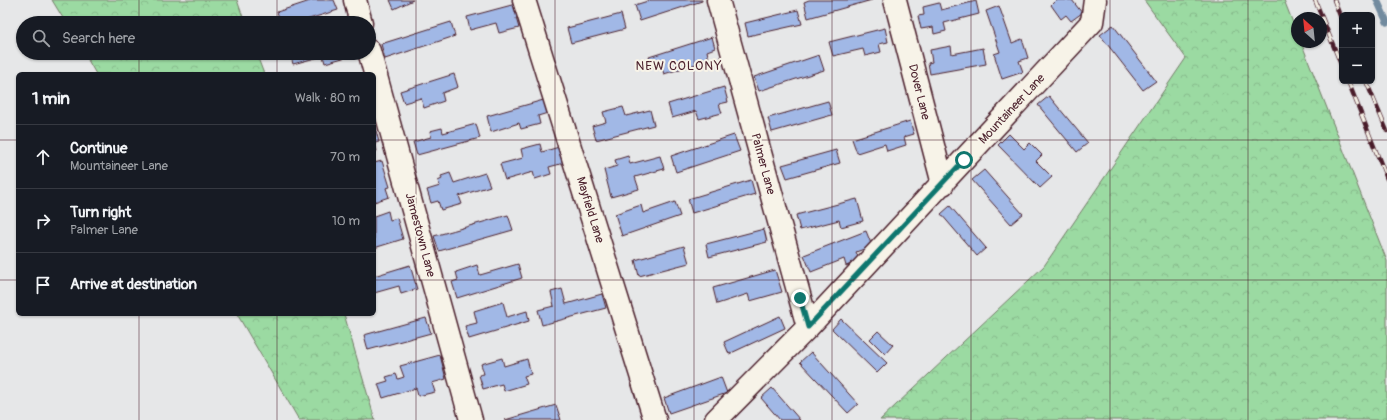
<!DOCTYPE html>
<html lang="en">
<head>
<meta charset="utf-8">
<style>
	:root { --surface:#171b24; --page:#242831; --text:#f1f3f6; --muted:#9ea1a6; --line:#363941 }
	body { margin:0; font-family:Pangolin,sans-serif; background:var(--page); color:var(--text) }
	.controls { position:absolute; right:12px; top:12px; display:grid; overflow:hidden; border-radius:6px; box-shadow:0 1px 3px #0004 }
	.controls button { width:36px; height:36px; display:grid; place-items:center; padding:0; border:0; border-bottom:1px solid var(--line); background:var(--surface); color:var(--text); font:20px sans-serif }
	.compass { position:absolute; left:1291px; top:12px; width:36px; height:36px; border-radius:50%; background:var(--surface); box-shadow:0 1px 3px #0004; rotate:333deg }
	.stop { position:absolute; width:12px; height:12px; margin:-9px; border:3px solid #0f766e; border-radius:50%; background:#fff }
	.stop.end { background:#0f766e; border-color:#fff; box-shadow:0 1px 4px #0008 }
	.list { margin:0; padding:0; list-style:none }
	h2 { display:flex; justify-content:space-between; align-items:center; height:52px; margin:0; padding:0 16px; font-size:17px }
	h2 small { font-size:13px; font-weight:400; color:var(--muted) }
	.list li { display:grid; grid-template-columns:26px 1fr auto; gap:12px; align-items:center; box-sizing:border-box; height:64px; padding:0 16px; border-top:1px solid var(--line) }
	.list b { display:block; font-size:15px; white-space:nowrap }
	.list p { margin:0; font-size:13px; white-space:nowrap; color:var(--muted) }
	.list em { font-size:13px; font-style:normal; color:var(--muted) }
	.icon { flex:none; width:22px; height:22px; fill:none; stroke:currentColor; stroke-width:2; stroke-linecap:round; stroke-linejoin:round }
	.map { position:relative; flex:none; width:1387px; height:420px; overflow:hidden }
	.search { position:absolute; background:var(--surface); box-shadow:0 1px 3px #0004; left:16px; top:16px; width:360px; height:44px; display:flex; align-items:center; gap:10px; box-sizing:border-box; padding:0 14px; border-radius:22px; color:var(--muted); font-size:15px }
	.panel { position:absolute; background:var(--surface); box-shadow:0 1px 3px #0004; left:16px; top:72px; width:360px; height:244px; border-radius:6px }
	.map>svg:first-child { display:block }
</style>
</head>
<body>
<div class="map">
<svg width="1387" height="420" viewBox="0 0 1387 420">
	<defs>
		<pattern id="forest-crowns" width="20" height="18" patternUnits="userSpaceOnUse"><rect width="20" height="18" fill="#9bdaa2"/><path d="M2 6a3 3 0 1 1 6 0M12 15a3 3 0 1 1 6 0" fill="none" stroke="#87bb8c"/></pattern>
	</defs>
	<rect width="100%" height="100%" fill="#e6e7e8"/>
	<filter id="ink" filterUnits="userSpaceOnUse"><feTurbulence type="fractalNoise" baseFrequency=".025" numOctaves="2"/><feDisplacementMap in="SourceGraphic" scale="8" xChannelSelector="R" yChannelSelector="G"/><feConvolveMatrix kernelMatrix="1 2 1 2 8 2 1 2 1" color-interpolation-filters="sRGB"/></filter>
	<g filter="url(#ink)">
		<path fill="url(#forest-crowns)" stroke="#727c66" d="M52,0H237L245,23H66Z
			M1144,0H1284L1297,33V42H1301L1387,261V420H880L1044,266L1186,58Z
			M84,53H256L264,74H96Z
			M237,314H344L375,420H299Z"/>
		<g fill="none" stroke-linecap="round" stroke-linejoin="round">
			<path stroke="#728b9f" stroke-width="7" d="M1377,0L1387,22"/>
		</g>
		<path fill="#a1b8e6" stroke="#4a1f2b" d="M313,0H334L338,10L296,23H281L277,12Z
			M390,0H413L394,9Z
			M651,0H702V1L640,21L635,5Z
			M809,0H872L808,18L804,2Z
			M1056,0H1072L1082,13L1071,21L1066,15L1061,19L1051,5Z
			M976,1L979,14L944,23L946,31L934,34L933,27L921,29L918,16L924,15L923,7L939,3L941,10Z
			M523,2L526,16L516,18L519,28L499,33L496,23L470,30L467,17Z
			M999,6L1012,43L1022,39L1028,58L1019,61L1023,72L1002,79L994,54L1000,52L986,11Z
			M798,10L802,24L748,36L745,23Z
			M621,14L625,29L571,43L567,28Z
			M451,22L455,36L385,59L381,44Z
			M1113,25L1156,81L1143,90L1100,35Z
			M885,28L888,42L879,44L881,52L865,56L863,49L833,56L829,42Z
			M712,37L715,48L707,51L709,60L664,74L661,66L653,68L649,57Z
			M951,46L952,54L983,48L986,64L930,74L928,63L932,62L930,50Z
			M290,53H349L350,56L325,63L323,56L293,64Z
			M819,55L824,70L759,91L754,77Z
			M454,74L458,87L442,93L444,101L424,108L421,98L404,103L400,91Z
			M724,87L728,102L719,104L722,113L699,119L696,111L672,118L668,104Z
			M1049,96L1088,143L1077,152L1038,105Z
			M547,99L551,112L538,116L540,124L521,129L519,123L491,132L487,116Z
			M828,101L832,115L772,132L768,118Z
			M623,107L626,116L650,110L654,125L596,140L592,126L606,122L603,112Z
			M910,121L914,134L904,137L906,145L887,151L885,144L857,153L852,139Z
			M476,124L480,138L417,155L413,142L431,137L430,131L442,128L443,133Z
			M375,127L379,142L375,143L377,151L374,152Z
			M1009,134L1024,149L1030,143L1042,155L1036,161L1052,177L1040,188L998,145Z
			M734,135L740,151L676,172L671,156Z
			M540,144L542,152L559,147L564,163L549,167L551,174L535,179L533,172L505,180L500,164L523,158L521,149Z
			M836,150L840,163L787,178L782,165Z
			M628,156L630,164L660,156L664,169L635,177L639,189L611,197L604,170L617,166L615,160Z
			M382,161L390,187L386,188L389,197L374,202V163Z
			M984,170L1023,214L1011,224L972,180Z
			M450,173L454,183L485,173L490,186L459,196L462,204L441,210L438,201L431,203L427,190L440,186L438,181L442,179L441,176Z
			M751,180L755,194L692,213L688,199Z
			M857,199L863,221L841,227L839,220L800,230L796,215Z
			M675,202L680,216L622,236L615,214L641,205L643,213Z
			M950,206L986,248L977,256L941,214Z
			M388,211L390,220L397,218L403,239L374,248V216Z
			M508,215L513,230L439,251L434,236Z
			M764,229L767,242L709,257L706,244Z
			M866,231L872,246L856,252L860,261L846,266L844,259L811,272L804,255Z
			M684,246L689,263L639,276L635,260Z
			M518,264L522,278L457,298L452,282L458,280L456,272L477,265L480,275Z
			M410,265L417,289L401,294L399,286L374,293V276Z
			M775,270L782,292L750,301L748,294L717,304L713,288Z
			M562,289L566,304L602,294L606,308L542,325L538,310L554,306L551,292Z
			M503,302L507,317L527,311L529,321L469,339L465,326L477,323L474,311Z
			M780,316L785,328L729,354L724,342Z
			M426,318L431,333L368,350L364,335Z
			M841,319L887,363L877,373L832,329Z
			M878,331L893,345L885,354L870,339Z
			M811,352L858,404L848,413L800,362Z
			M440,355L446,379L432,383L435,392L418,396L416,388L383,398L378,384L388,381L386,377L396,374L398,379L404,377L400,366Z
			M502,358L504,366L527,359L531,374L524,376L527,384L504,391L502,384L483,389L479,375L484,374L481,364Z
			M721,377L727,393L669,413L664,398Z
			M772,388L800,420H780L761,398Z
			M556,405L561,420H505Z"/>
		<g fill="none" stroke-linecap="round" stroke-linejoin="round">
			<g stroke="#4a1f2b" stroke-width="25">
				<path id="minor" d="M355,0L361,23
					M524,0L655,420
					M718,0L808,327
					M895,0L943,184
					M369,51L471,420
					M716,420L808,327L1092,22L1095,0"/>
			</g>
			<use href="#minor" stroke="#f7f3e8" stroke-width="22"/>
			<g stroke="#4a1f2b" stroke-width="4.5">
				<path id="rail" d="M1315,0L1342,67
					M1334,0L1342,21
					M1348,81L1387,179
					M1366,81L1387,131"/>
			</g>
			<use href="#rail" stroke="#f7f3e8" stroke-width="3" stroke-dasharray="9" stroke-linecap="butt"/>
		</g>
	</g>
	<g fill="none" stroke-linecap="round" stroke-linejoin="round" filter="url(#ink)">
		<path stroke="#0f766e" stroke-width="5" d="M800,298L808,327L964,160"/>
	</g>
	<path fill="none" stroke="#4a1f2b" stroke-width="1" stroke-opacity="0.55" d="M139,0V23M277,0V23M416,0V420M555,0V420M694,0V420M832,0V420M971,0V420M1110,0V420M1248,0V420M139,53V74M277,53V74M0,140H18M374,140H1387M0,280H18M374,280H1387M139,314V420M277,314V420"/>
	<g text-anchor="middle" dominant-baseline="central" stroke-width="4" stroke-linejoin="round" paint-order="stroke">
		<g font-size="12" fill="#4a1f2b" stroke="#f7f3e8">
			<text transform="translate(919 92) rotate(76)">Dover Lane</text>
			<text transform="translate(1012 109) rotate(-47)">Mountaineer Lane</text>
			<text transform="translate(763 164) rotate(75)">Palmer Lane</text>
			<text transform="translate(590 210) rotate(73)">Mayfield Lane</text>
			<text transform="translate(420 235) rotate(75)">Jamestown Lane</text>
		</g>
		<g font-size="13" letter-spacing="1" fill="#4a1f2b" stroke="#f7f3e8">
			<text x="679" y="66">NEW COLONY</text>
		</g>
	</g>
</svg>
<div class="controls">
<button>+</button>
<button>−</button>
</div>
<svg class="compass" viewBox="-18 -18 36 36"><path d="M0-13l5 13h-10z" fill="#e53935"/><path d="M0 13l5-13h-10z" fill="#9ea1a6"/></svg>
<div class="stop" style="left:964px;top:160px"></div>
<div class="stop end" style="left:800px;top:298px"></div>
<div class="search"><svg class="icon" aria-label="search" viewBox="0 0 24 24"><circle cx="10" cy="10" r="6"/><path d="M15 15l6 6"/></svg>Search here</div>
<section class="panel">
<h2>1 min<small>Walk · 80 m</small></h2>
<ul class="list">
<li><svg class="icon" aria-label="ahead" viewBox="0 0 24 24"><path d="M12 20V5M6 11l6-6 6 6"/></svg><div><b>Continue</b><p>Mountaineer Lane</p></div><em>70 m</em></li>
<li><svg class="icon" aria-label="right" viewBox="0 0 24 24"><path d="M7 20v-9h11M14 6l5 5-5 5"/></svg><div><b>Turn right</b><p>Palmer Lane</p></div><em>10 m</em></li>
<li><svg class="icon" aria-label="arrive" viewBox="0 0 24 24"><path d="M6 21V4h12l-3 4 3 4H6"/></svg><div><b>Arrive at destination</b></div></li>
</ul>
</section>
</div>
</body>
</html>
